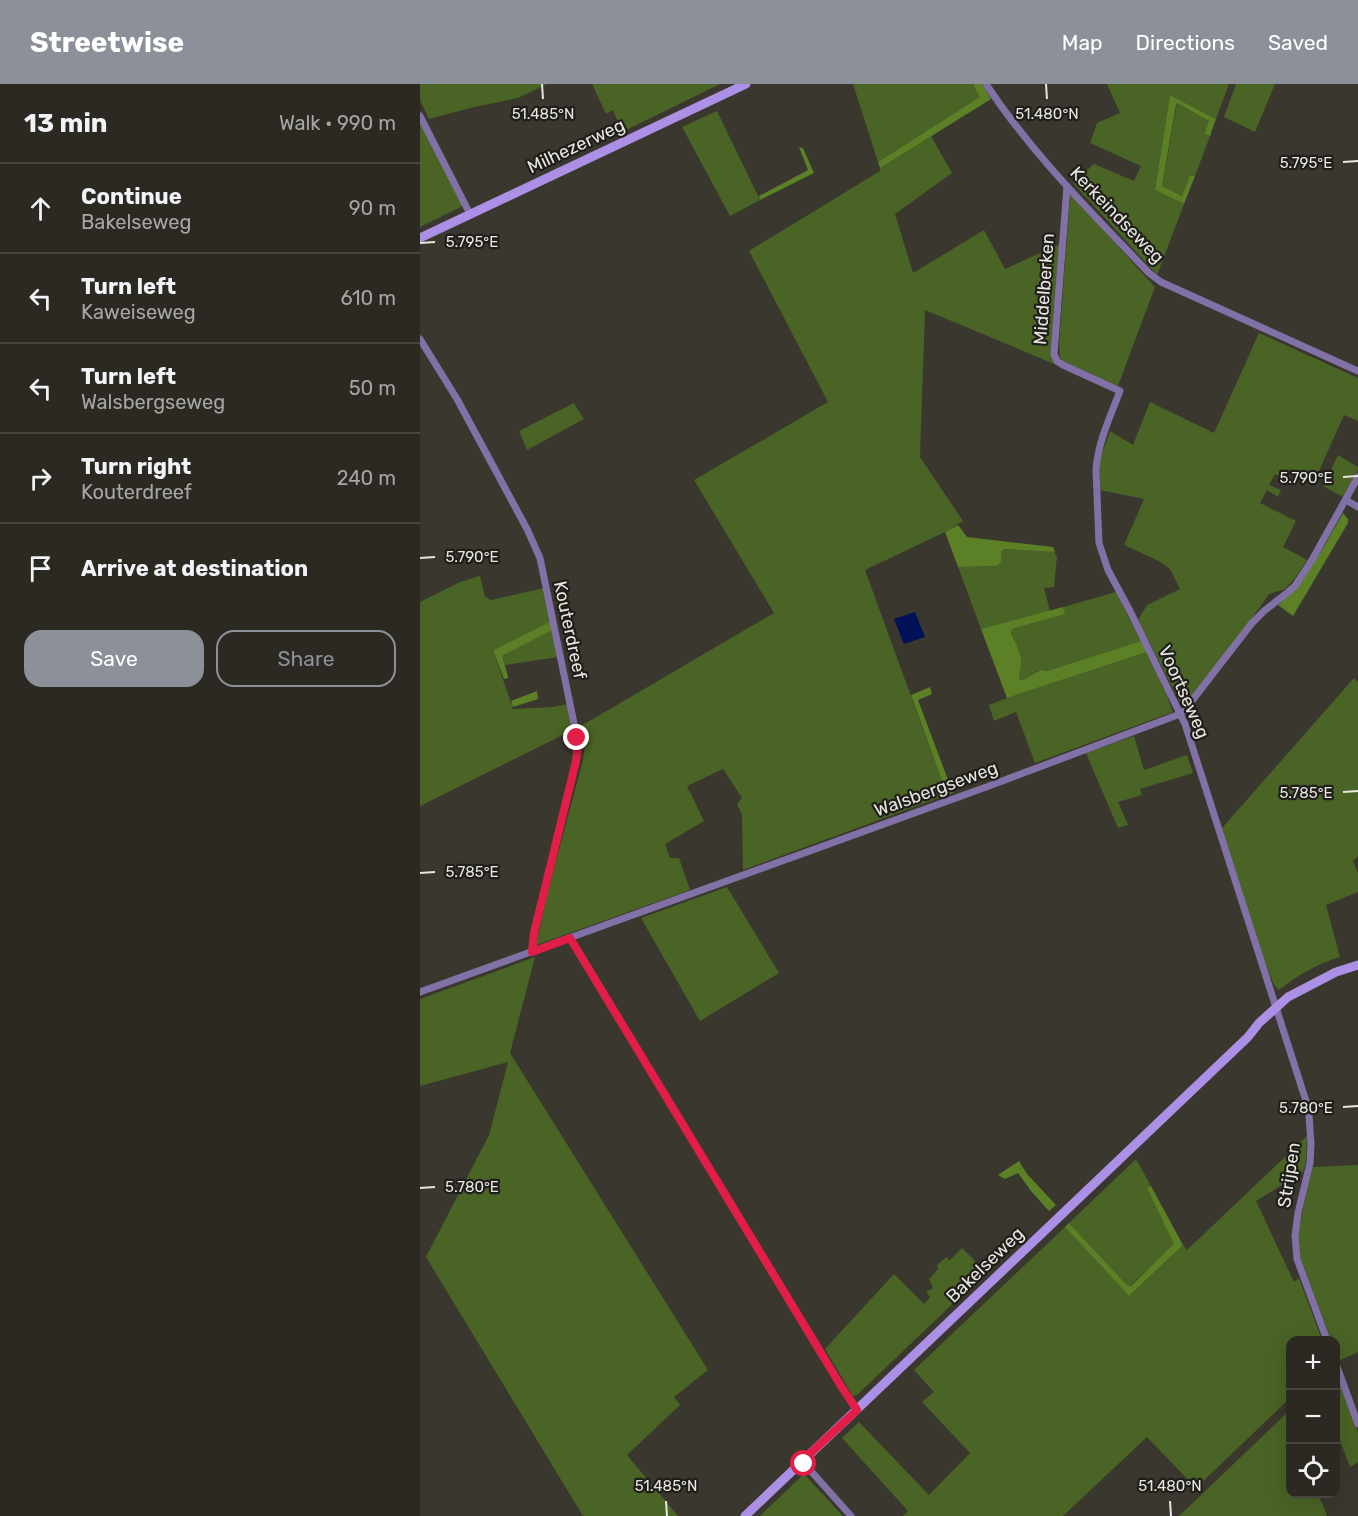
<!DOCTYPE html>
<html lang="en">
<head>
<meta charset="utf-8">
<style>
	:root { --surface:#2c2922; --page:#38352f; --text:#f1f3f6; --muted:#a6a6a5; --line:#484540; --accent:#8c9099 }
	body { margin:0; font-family:Rubik,sans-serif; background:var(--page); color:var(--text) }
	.controls { position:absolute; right:18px; bottom:18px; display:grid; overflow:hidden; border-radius:12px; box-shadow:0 6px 24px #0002 }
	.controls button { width:54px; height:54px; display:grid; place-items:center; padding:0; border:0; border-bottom:2px solid var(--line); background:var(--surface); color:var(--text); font:30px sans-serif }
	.stop { position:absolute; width:18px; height:18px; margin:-14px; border:4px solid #e11d48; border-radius:50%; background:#fff }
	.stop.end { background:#e11d48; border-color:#fff; box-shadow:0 2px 6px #0008 }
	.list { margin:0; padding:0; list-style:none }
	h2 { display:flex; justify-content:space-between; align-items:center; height:78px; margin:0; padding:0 24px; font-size:26px }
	h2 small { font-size:20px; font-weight:400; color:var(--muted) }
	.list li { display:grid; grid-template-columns:39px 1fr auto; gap:18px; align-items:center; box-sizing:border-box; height:90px; padding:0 24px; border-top:2px solid var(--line) }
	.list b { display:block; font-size:22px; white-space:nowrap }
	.list p { margin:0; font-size:20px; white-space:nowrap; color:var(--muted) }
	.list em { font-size:20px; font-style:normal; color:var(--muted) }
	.actions { display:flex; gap:12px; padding:18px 24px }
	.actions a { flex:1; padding:14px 0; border:2px solid var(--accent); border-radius:18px; text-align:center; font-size:21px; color:var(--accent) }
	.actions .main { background:var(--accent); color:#fff }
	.icon { flex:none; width:33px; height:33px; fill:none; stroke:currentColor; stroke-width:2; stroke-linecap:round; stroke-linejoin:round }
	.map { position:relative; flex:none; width:938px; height:1432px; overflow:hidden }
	header { display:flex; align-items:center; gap:36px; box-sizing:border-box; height:84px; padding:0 30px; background:var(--accent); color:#fff }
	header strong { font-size:28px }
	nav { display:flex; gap:33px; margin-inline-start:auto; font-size:21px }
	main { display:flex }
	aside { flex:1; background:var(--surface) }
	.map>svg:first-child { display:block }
</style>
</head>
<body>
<header>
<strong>Streetwise</strong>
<nav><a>Map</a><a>Directions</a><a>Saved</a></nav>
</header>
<main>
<aside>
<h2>13 min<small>Walk · 990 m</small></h2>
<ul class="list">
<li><svg class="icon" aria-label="ahead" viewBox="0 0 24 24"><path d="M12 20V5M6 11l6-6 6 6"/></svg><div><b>Continue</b><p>Bakelseweg</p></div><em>90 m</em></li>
<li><svg class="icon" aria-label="left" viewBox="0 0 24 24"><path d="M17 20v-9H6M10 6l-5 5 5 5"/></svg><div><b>Turn left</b><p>Kaweiseweg</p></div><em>610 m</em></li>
<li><svg class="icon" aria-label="left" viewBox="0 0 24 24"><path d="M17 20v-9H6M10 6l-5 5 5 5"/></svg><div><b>Turn left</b><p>Walsbergseweg</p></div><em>50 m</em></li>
<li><svg class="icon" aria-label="right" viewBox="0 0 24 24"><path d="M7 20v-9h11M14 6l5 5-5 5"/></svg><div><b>Turn right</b><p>Kouterdreef</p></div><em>240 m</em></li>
<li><svg class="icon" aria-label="arrive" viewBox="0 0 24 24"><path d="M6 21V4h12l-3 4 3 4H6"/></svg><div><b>Arrive at destination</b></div></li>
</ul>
<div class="actions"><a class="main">Save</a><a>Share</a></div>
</aside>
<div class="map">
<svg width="938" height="1432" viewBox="0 0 938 1432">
	<rect width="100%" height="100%" fill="#3a372e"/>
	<path fill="#496425" d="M0,0H127L98,14L54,23L9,35L0,16Z
		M172,0H300L202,48L193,26L186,30Z
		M433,0H553L561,13L458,78Z
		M687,0H809L796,35L750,11L735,106L764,120L737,191L653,99L674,80L714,97L721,82L670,59L677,39L700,29Z
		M816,0H855L835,48L804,33Z
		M757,19L789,37L784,50L790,52L775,92L770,91L762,112L742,102Z
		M297,27L340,116L310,132L262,43Z
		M0,36L43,122L0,143Z
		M511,52L532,89L475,130L493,189L564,146L585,185L640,160L632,259L639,282L505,226L500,373L543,437L525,448L445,486L527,711L323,786L322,731L317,720L322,714L303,685L267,702L284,737L245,760L250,774H259L270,806L116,861L128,807L163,676L165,660L161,642L354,529L274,396L408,318L329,167L460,87V84Z
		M651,110L735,203L698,302L644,278L640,273L639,259L650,112Z
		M839,249L938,294V337L924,331L894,398L870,385L865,396L855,390L849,401L861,406L858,413L847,406L840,419L876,437L863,463L887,476L875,494L865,505L849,510L835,530L763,624L718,536L727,521L760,505L750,485L739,477L704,461L724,415L680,406L679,378L690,347L713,361L730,318L794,349Z
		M154,319L164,335L107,366L99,347Z
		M918,371L938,383V386L923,413L903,402Z
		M584,465L635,468V470L637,472L634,503L624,504L630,527L561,545L538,483L577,482L581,468Z
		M60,492L65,513L71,516L124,504L131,537L73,566L93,625L133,623L148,620L153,646L0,722V518L40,498Z
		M696,508L721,557L627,587L619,586L603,596H599V568C595,562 597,557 591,550L592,545L644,530L643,523Z
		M133,546L138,573L85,581L82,572L83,570Z
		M727,568L745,607L753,628L615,679L596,628L574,637L569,621L587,614Z
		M934,594L938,598V772L933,777L938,789V808L906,821L920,873C897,880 878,891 859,906L854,901L843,873L802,744Z
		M714,652L724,686L767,671L773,689L720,705L722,711L698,718L708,741L698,744L666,669Z
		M307,803L359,889L280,937L221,834Z
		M115,873L90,969L288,1286L254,1313L260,1321L207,1371L258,1432H163L6,1173L69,1051L88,978L0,1002V915Z
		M887,1052L886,1078L883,1088L836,1117L874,1198L879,1194L902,1256H870V1314L776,1404L727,1353L643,1432H483L488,1427L422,1354L439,1338L509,1411L550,1369L502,1318L514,1308L494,1286L645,1143L709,1212L763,1161L767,1166Z
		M716,1075L731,1102L727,1104L755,1160L709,1203L649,1139Z
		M938,1081V1268L918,1277L916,1270V1256H911L881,1176L878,1162V1149L892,1083Z
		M542,1164L566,1188L437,1311L433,1312L405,1265L474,1190L504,1220L510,1213L506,1208L513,1204L509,1195L518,1185L517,1181L527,1173L529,1177Z
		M916,1289L938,1348V1378L930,1383L916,1346Z
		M870,1326V1352L869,1353L870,1356V1410C895,1410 899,1406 907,1432H759Z
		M384,1390L423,1432H340Z"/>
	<path fill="#5b8026" d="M553,0H562L571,15L460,84L458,78L560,13Z
		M750,11L796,35L790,52L784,50L789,37L757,19L756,21L742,102L762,112L770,91L775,92L764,120L735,106Z
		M379,63L383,64L394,89L340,116L339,112L388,86Z
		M923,429L928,435V439L873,532L858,521C887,497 904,462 923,429Z
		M538,441L547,453L633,463L635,468L584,465L581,468V478L577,482L538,483L525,448Z
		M643,523L645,530L592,545L591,550C595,555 602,573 601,580C601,585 599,590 599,596H603L620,586L627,587L721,557L727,568L587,614L561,545Z
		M131,537L133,546L83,571L82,572L88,592V594L84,595L73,566Z
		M510,603L512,610L498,616L533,709L527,711L491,611Z
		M117,607L118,615L93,623L91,617Z
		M599,1077L607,1090L636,1121L629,1127L611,1107L598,1089L585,1095L578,1091Z
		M731,1102L763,1161L709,1212L645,1143L649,1139L707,1201L711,1202L754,1160L727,1104Z"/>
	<path fill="#001157" d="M495,528L505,553L484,560L474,535Z"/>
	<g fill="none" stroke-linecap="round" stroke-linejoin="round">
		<path stroke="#8271a7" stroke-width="7" d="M566,0C612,70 672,129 729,189L741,198L938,287
			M0,32L50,130
			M647,102L634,270L637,277L643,281L700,307C690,333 678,358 676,386L679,459L688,486L710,527L765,640L886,1017L889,1031L891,1060L890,1079L878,1129L875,1152L877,1175L907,1256
			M0,255L37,315L107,445L120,474L157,654V663L156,677L114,849L112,868
			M926,416L938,423
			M150,854L421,1302L437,1326
			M0,908L569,702L760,630L764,627L832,539L844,527L867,509L875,502L892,476L938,393
			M916,1280L938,1340
			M382,1377L431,1432"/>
		<path stroke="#ac90e6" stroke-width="9" d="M0,154L326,0
			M325,1432L828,953L839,939L868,913L916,888L938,881"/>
	</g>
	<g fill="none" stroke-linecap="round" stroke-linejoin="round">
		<path stroke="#e11d48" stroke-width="8" d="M157,654L158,663L156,677L114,849L112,868L150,854L421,1302L437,1326L382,1377L384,1380"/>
	</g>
	<path fill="none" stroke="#e8e6e1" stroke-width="2" d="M122,0L123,15M626,0L627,15M923,78L938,77M0,159L15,158M923,393L938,392M0,474L15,473M923,708L938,707M0,789L15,788M923,1023L938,1022M0,1104L15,1103M246,1417L247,1432M750,1417L751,1432"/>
	<g text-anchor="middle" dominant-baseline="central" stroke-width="4.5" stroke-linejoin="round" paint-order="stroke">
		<g font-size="18" fill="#e8e6e1" stroke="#201e1a">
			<text transform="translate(156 62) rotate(-25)">Milhezerweg</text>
			<text transform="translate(697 131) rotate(46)">Kerkeindseweg</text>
			<text transform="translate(624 205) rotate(-86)">Middelberken</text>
			<text transform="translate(150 546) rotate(78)">Kouterdreef</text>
			<text transform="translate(764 608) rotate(66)">Voortseweg</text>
			<text transform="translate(516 705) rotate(-20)">Walsbergseweg</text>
			<text transform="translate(869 1091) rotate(-81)">Strijpen</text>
			<text transform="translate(565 1181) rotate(-44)">Bakelseweg</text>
		</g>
	</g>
	<g font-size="15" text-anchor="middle" fill="#e8e6e1" stroke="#201e1a" stroke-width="4.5" stroke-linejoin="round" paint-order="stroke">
		<text x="123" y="35">51.485°N</text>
		<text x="627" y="35">51.480°N</text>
		<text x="886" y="84">5.795°E</text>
		<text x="52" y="163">5.795°E</text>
		<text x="886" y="399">5.790°E</text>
		<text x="52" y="478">5.790°E</text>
		<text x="886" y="714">5.785°E</text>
		<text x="52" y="793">5.785°E</text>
		<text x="886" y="1029">5.780°E</text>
		<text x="52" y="1108">5.780°E</text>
		<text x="246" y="1407">51.485°N</text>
		<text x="750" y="1407">51.480°N</text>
	</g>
</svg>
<div class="controls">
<button>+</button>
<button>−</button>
<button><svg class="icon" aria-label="locate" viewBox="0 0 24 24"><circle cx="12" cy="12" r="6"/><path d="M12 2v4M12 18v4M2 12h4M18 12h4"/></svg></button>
</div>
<div class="stop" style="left:384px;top:1380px"></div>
<div class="stop end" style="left:157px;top:654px"></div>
</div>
</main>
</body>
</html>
